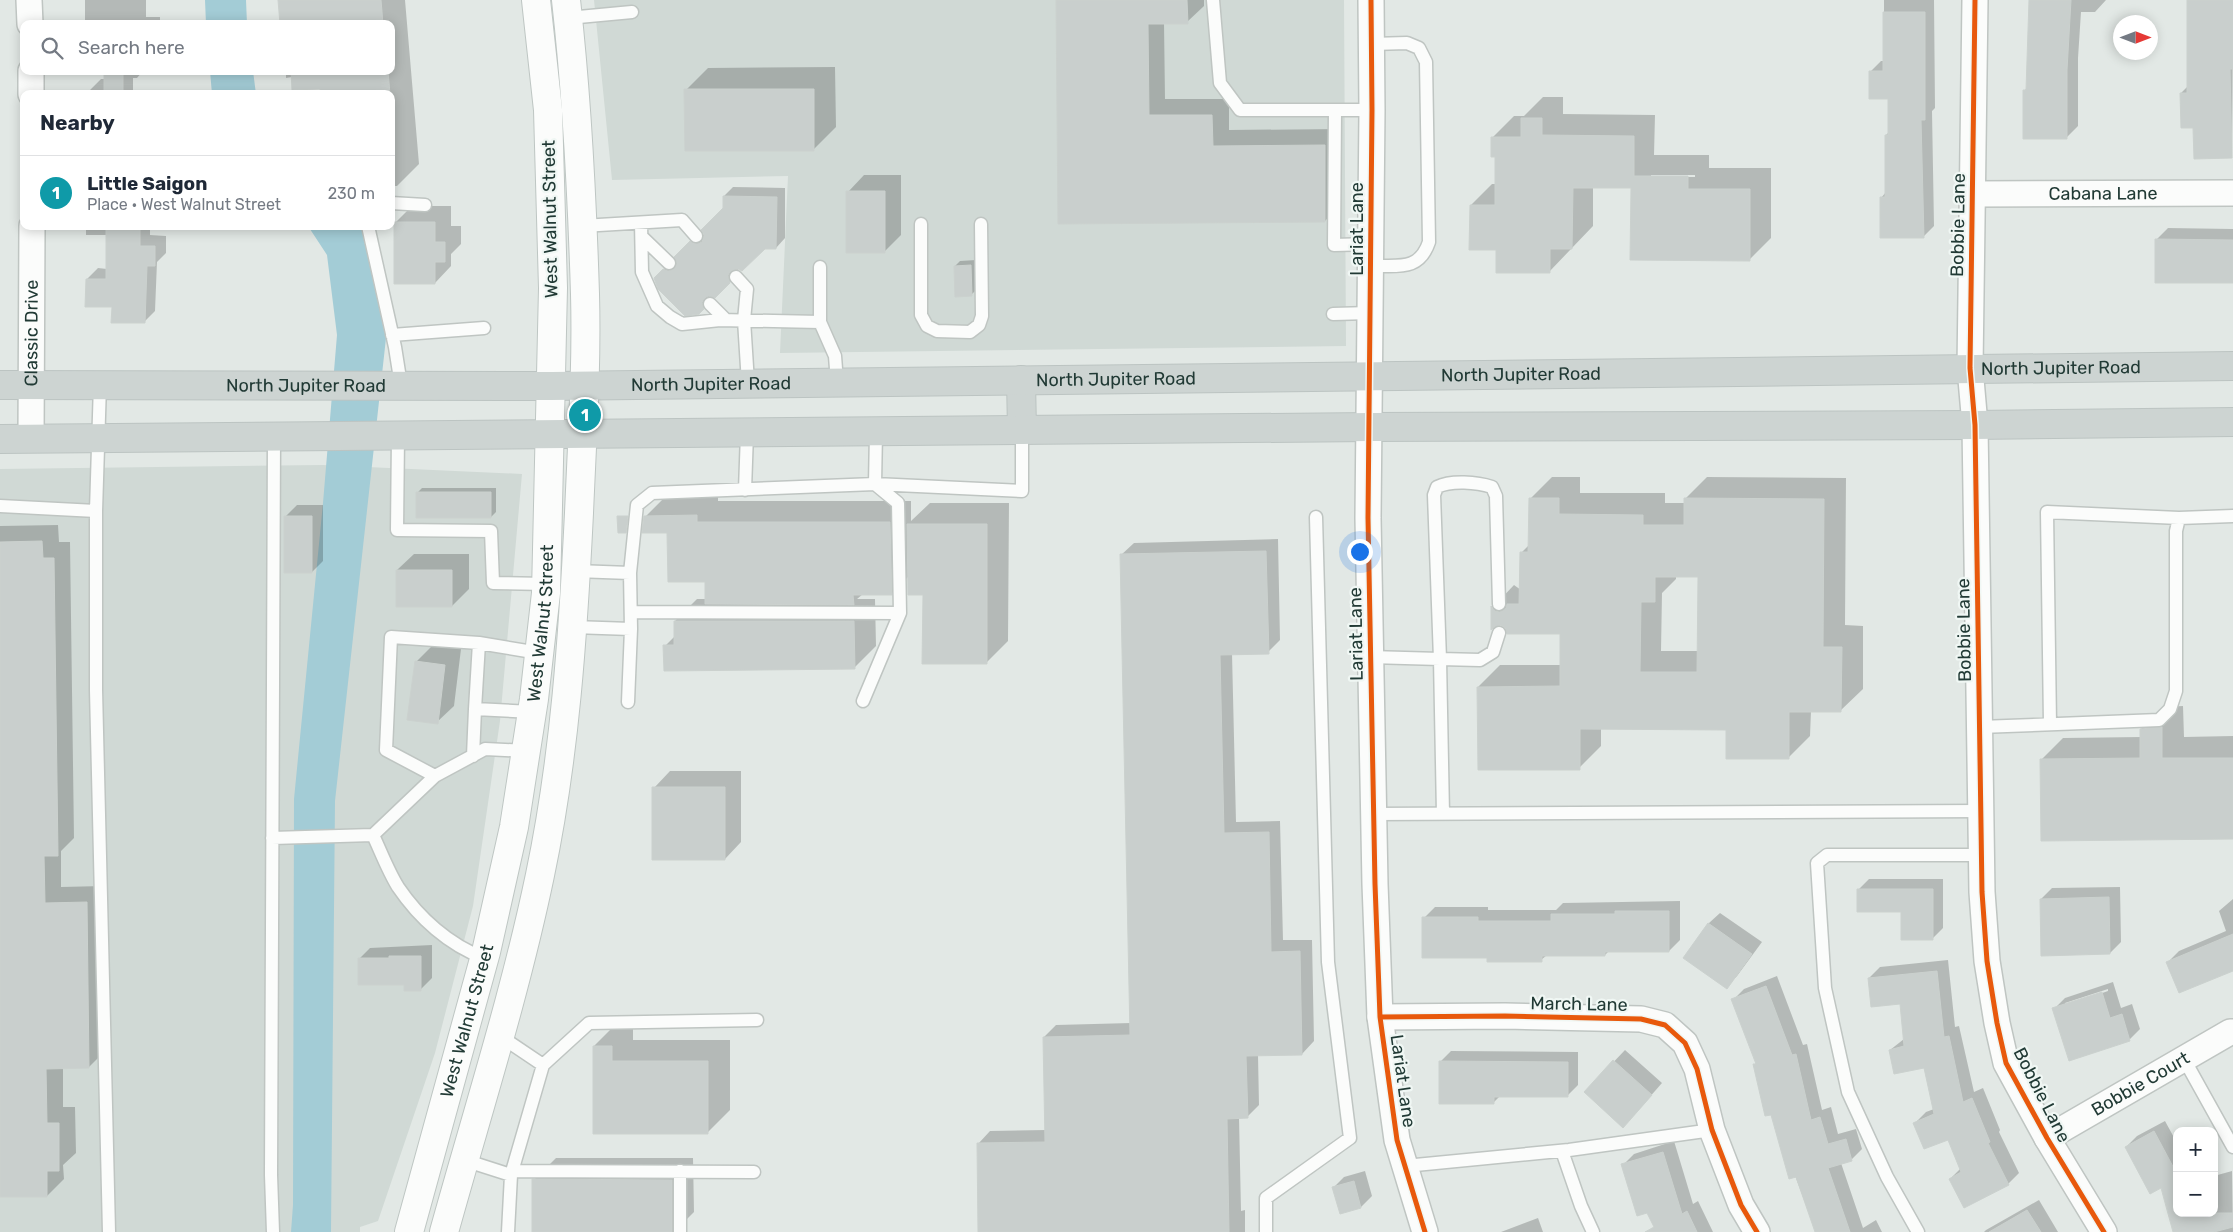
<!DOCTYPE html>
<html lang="en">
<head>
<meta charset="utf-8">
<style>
	:root { --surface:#fff; --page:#f2f2f3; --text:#1f2937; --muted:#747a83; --line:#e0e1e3; --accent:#657773 }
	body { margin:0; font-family:Rubik,sans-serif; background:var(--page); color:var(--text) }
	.controls { position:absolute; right:15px; bottom:15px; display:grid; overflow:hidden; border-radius:10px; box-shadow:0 2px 12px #0003 }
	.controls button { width:45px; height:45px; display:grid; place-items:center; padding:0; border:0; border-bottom:1px solid var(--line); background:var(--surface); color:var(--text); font:25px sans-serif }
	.compass { position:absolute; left:2113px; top:15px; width:45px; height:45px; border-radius:50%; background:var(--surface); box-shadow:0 2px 12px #0003; rotate:90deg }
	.you { position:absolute; left:1359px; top:551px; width:18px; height:18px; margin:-12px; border:4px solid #fff; border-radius:50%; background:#1a73e8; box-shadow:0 0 0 8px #1a73e833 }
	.badge { display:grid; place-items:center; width:32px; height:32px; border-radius:50%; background:var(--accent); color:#fff; font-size:16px; font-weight:700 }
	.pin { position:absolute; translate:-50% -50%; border:2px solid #fff; box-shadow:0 1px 5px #0006 }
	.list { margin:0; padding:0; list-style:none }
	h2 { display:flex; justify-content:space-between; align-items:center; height:65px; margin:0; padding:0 20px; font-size:21px }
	h2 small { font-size:16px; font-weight:400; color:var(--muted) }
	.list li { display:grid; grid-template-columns:32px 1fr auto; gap:15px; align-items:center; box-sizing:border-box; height:75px; padding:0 20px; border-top:1px solid var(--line) }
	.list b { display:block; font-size:19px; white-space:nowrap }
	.list p { margin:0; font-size:16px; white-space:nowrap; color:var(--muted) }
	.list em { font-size:16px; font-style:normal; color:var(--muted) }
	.icon { flex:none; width:28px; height:28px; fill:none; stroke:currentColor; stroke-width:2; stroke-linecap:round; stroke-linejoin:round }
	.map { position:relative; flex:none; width:2233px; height:1232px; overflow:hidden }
	.search { position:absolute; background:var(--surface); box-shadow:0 2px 12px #0003; left:20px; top:20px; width:375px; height:55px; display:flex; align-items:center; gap:12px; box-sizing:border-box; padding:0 18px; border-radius:10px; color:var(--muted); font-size:19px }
	.panel { position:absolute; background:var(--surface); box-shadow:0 2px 12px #0003; left:20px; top:90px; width:375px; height:140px; border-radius:10px }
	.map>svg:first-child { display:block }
</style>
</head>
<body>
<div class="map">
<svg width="2233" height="1232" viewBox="0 0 2233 1232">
	<rect width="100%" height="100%" fill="#e2e8e5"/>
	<path fill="#d0d9d5" d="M594,0H1344L1346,346L780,353L788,176L612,180Z
		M323,465L522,474L500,721L473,906L435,1053L378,1221L360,1227V1232H0V469Z"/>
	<path fill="#a3ccd6" d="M205,0H246L247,24H206Z
		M210,71H253L256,94H212Z
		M308,226H361L386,338L335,801L331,1232H291L293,1205L294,799L323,503L337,335L327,255Z"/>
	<path fill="#0003" fill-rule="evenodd" d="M85,0H146V17H160V24H85Z
		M280,0H405L419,164L397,186H391V94H321V87L292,77L286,78V71H391V24H282Z
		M1057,0H1204V6L1187,22H1164L1165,99H1229V130L1341,129V204L1325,221L1059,223Z
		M1884,0H1934L1935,108L1932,111L1934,226L1923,237L1881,198L1886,192V135L1889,132V98L1870,72L1881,61H1884Z
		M2030,0H2106L2095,12H2081L2078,58V126L2067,137L2025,90L2027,88Z
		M2188,0H2233L2232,157L2194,127L2181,93L2188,86Z
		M835,67L836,127L814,149L686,90L708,68Z
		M105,71H143L137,78H133V94H90V90L101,79H105Z
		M1543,97H1563V114L1655,115L1654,155H1709V168H1771V238L1749,260L1632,187H1593V226L1549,272L1498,249L1471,205L1492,184H1496V156L1492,138L1514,116H1524ZM1651,175H1695V177H1651Z
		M864,175H901V235L884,252L848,192Z
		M733,187L785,188V238L776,248L764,247L737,267L739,273L715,297L712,296V299L699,313L655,278L673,260L678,263L676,257L700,233L705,235L724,209V196Z
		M412,206H451V226H461V244L451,254V266L435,283L396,222Z
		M86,226H150V235L166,236V253L157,262L155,311L144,322L113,306L87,279L98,268L107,269V235H86Z
		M2168,228L2233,229V282L2157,239Z
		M976,260V290L971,295L955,266L960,261Z
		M1552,477H1580V493H1665V503H1685V499L1707,477L1846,478L1845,625L1863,626V689L1840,711H1811L1810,736L1788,758L1727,729L1601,728V746L1579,768L1478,687L1500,665H1562V633L1506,627L1501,624L1493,627V607L1514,585L1521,590V553L1530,544V499ZM1676,576H1699L1698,651H1661L1662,593L1676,579Z
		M422,488H496V512L491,517L417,493Z
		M667,495H718V501H911V521L930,503H1009L1008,641L986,663L909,576L891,594H863L857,599H875L876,646L854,668L665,646L675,636V621L697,599H706V580L668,532L645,517Z
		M297,505H323V561L312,572L286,516Z
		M58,525L59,542H70L74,838L61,851V887L103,886L105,1051L89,1067H63V1107H75L76,1153L63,1165L64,1179L47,1196H0V526Z
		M1278,539L1280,640L1268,652L1232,653L1236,822L1280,821L1283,940H1312L1314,1041L1302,1054L1258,1055L1259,1105L1247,1117H1239L1241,1211L1245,1210V1232H980L978,1144L990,1131L1046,1130L1044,1037L1056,1025L1131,1023L1121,555L1134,543Z
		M414,554H469V589L452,606L397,570Z
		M433,645L461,649L454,706L437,722L416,662Z
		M2183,706L2184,737L2233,736V838L2041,760L2063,738L2141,737V729L2163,707Z
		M670,771H741V842L725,859L654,788Z
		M1869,879H1943V928L1932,939L1902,911L1858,890Z
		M2120,887L2121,942L2110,953L2041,899L2052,888Z
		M2233,899V965L2168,962L2179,951L2226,931L2219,911Z
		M1680,901V940L1669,951H1609L1605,955H1547L1541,960L1424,918L1435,907H1488V910H1556L1563,903Z
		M1720,913L1762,942L1737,976L1726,987L1685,957L1709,923Z
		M432,945V978L421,989L359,959L370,948Z
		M1948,960L1955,1027L1959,1026L1974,1092L1983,1088L2000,1130L1999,1132L2019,1173L2008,1184L1950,1179L1961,1168L1948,1138L1915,1123L1926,1112L1934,1109L1924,1066L1890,1050L1904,1039L1901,1002L1869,978L1880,967Z
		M1777,976L1803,1045L1807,1044L1822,1110L1831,1107L1838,1134L1856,1129L1862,1149L1851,1160L1841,1163L1863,1228L1876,1220L1882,1232H1816L1754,1065L1757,1062L1733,1000L1744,989Z
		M2113,982L2121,1008L2132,1004L2140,1029L2129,1040L2054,1009L2065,998ZM2108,989V991L2065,1006V1003Z
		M616,1024H633V1040H730V1110L708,1132H594V1046Z
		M1625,1050L1662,1083L1634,1115L1585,1092Z
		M1451,1051L1578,1052V1085L1567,1096H1500L1493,1103L1440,1062Z
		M2165,1121L2177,1143V1213H2214V1176L2232,1171L2233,1232H2174L2162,1186L2126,1147L2137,1136Z
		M1674,1141L1693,1204L1698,1201L1713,1232H1658L1623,1165L1634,1154Z
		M556,1158H693L694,1212L674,1232H534V1180Z
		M1365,1171L1372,1196L1361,1207L1333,1188L1344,1177Z
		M2039,1200L2058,1232H1984L1986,1230Z
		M1538,1218L1543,1232H1501Z"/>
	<path fill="#c9cfcd" stroke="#cbd1ce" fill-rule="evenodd" d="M278,0H381L383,24H280Z
		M1056,0H1187L1188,24H1148L1149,115H1212L1213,146L1325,145V222L1058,224Z
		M2029,0H2071L2067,70V139H2023V90H2026Z
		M2187,0H2233V69H2230L2232,158L2194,159L2193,128H2181L2180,93H2187Z
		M1883,12H1925V120H1921L1924,238H1880V197H1885V135H1888V99H1869V71H1883Z
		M104,71H123V94H104Z
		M291,71H388L390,94H320V89L292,90Z
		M684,89H814V151H685Z
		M1521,118H1542V135L1634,136V176H1688V189H1750V261L1630,260L1631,188H1573L1572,249H1550V273H1496V250H1469L1470,205H1495V157H1491V137H1521Z
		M846,191H885V253H846Z
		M723,196L777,197L776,249H765L742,271L738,269L731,271L728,275L730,283L715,298L708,296L705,298L702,302L704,309L699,314L685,316L658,289L654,278L663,269L668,271L674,269L677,264L674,257L690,241L697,244L702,242L704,235L701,230L723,208Z
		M394,222H435V242H445V262H435V284H394Z
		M106,226H140V246H155V266H147L145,323H111L112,307H85L86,279H106Z
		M2155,239L2233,240V283H2155Z
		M971,265L972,296L955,297L954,266Z
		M416,492H491V518H416Z
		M1529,498H1559V514L1643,515V525H1684V498L1824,499L1823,647H1842L1841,712H1789V759H1726V730L1580,729V770H1478L1477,687L1560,686V634H1507L1505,628L1501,625L1494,627L1491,630V606L1495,611L1500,612L1506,608L1507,604H1519L1520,552H1528ZM1655,577H1698L1697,672H1640L1641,602H1655Z
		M697,515V522H890L892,595H853L854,605L705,604V582H668L667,533H642L644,516Z
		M284,516H312V573H284Z
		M617,516H628L626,533H618Z
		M907,524H987V664H922L923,595H908Z
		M42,541L43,558H54L58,856H44L45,903L87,902L89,1068L46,1069L47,1123H59V1171H47V1197H0V542Z
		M1266,551L1269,654L1220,655L1224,833L1269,832L1271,952L1300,951L1302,1055L1246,1056L1248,1118L1227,1119L1229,1232H978L977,1143L1045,1142L1043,1037L1130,1035L1120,554Z
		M396,570H452V607H396Z
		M674,621H854L855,669L664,671L663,645H674Z
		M415,661L445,665L438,724L407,720Z
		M2162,727V758H2233V839L2041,841L2040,759L2140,758V729Z
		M652,787H725V860H652Z
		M1857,889H1933V940H1901V912H1857Z
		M2109,897L2110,954L2041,956L2040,899Z
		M1615,911H1669V952H1605V956H1542V962H1487V958H1422V917H1478V921H1551V914H1615Z
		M1708,923L1752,954L1727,989L1683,958Z
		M2233,934V971L2179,993L2166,962Z
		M389,956H421V991H404V985H358V958H389Z
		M1937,971L1944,1037L1949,1036L1963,1102L1972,1098L1990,1142L1988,1143L2009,1185L1964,1208L1949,1179L1961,1172L1948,1140L1924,1149L1913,1123L1934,1114L1924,1068L1894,1074L1889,1050L1904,1046L1900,1004L1871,1007L1868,978Z
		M1766,986L1792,1055L1796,1054L1811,1120L1820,1117L1828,1144L1846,1139L1852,1161L1828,1168L1850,1232H1815L1796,1177L1789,1179L1771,1115L1765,1116L1753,1064H1756L1731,999Z
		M2102,992L2110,1018L2122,1014L2130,1041L2069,1061L2052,1008Z
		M593,1046H612V1061H708V1134H593Z
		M1613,1060L1652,1095L1623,1128L1584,1092Z
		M1439,1061L1568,1062V1097H1494V1104H1439Z
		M2154,1131L2177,1174V1213H2233V1227L2214,1232H2173L2161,1188L2150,1194L2125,1147Z
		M1663,1152L1682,1214L1687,1211L1697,1232H1645L1654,1227L1647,1213L1637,1216L1621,1164Z
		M532,1179L672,1180V1232H532Z
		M1354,1181L1361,1208L1340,1214L1332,1187Z
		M2027,1210L2041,1232H1989Z"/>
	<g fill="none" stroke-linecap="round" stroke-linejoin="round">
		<g stroke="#bfc5c2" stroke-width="15">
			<path id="service" d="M1213,0L1220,83L1240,110H1372
				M568,18L632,12
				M1335,110L1334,245L1371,244
				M391,203L425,205
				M641,223L642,272L657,306L670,317L682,324L720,320L820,322
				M921,224V315L927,326L937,331L970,332L979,325L982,316L981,224
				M368,226L395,347L401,385
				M582,226L682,220L696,236
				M642,237L669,263
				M1371,266C1397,265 1419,272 1429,242L1426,62L1419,48L1407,43L1372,44
				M820,267V322L835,356L837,382
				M736,277L747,289L744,320L748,383
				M710,304L726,320
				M1333,314L1370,313
				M392,335L484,328
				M100,384L96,511V690L109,1232
				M398,436L397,530L491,531L493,583L546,584
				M745,490L747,433
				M0,506L96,511
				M576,571L630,573
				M1499,604L1496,496L1492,487C1477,482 1451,480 1437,487L1434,495L1440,659L1480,660L1493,652L1499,633
				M631,612L900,613
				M573,627L631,629
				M1370,657L1440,659L1443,814
				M863,701L900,613L898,503L875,484L876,432
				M628,702L631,629L630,573L637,505L652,493L875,484L1022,491V430
				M532,712L475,709L479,643L539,653
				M2050,724L2047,512L2179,518L2233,516
				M1980,727L2159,720L2170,709L2176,691V531L2179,518
				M473,756L475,709
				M435,776L386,750L391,637L479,643
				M1374,814L1981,811
				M373,835C381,852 388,871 398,887C419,918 449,945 484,958
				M272,838L373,835L435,776L485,749L527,751
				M500,1036L543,1065
				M2184,1059L2233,1147
				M1562,1151L1581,1206L1593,1232
				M464,1160L511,1175
				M1405,1166L1569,1150L1712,1130
				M512,1171L754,1172
				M680,1171V1232
				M273,1232L271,1175L274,437
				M508,1232L511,1175L543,1065L589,1023L757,1020
				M1266,1232V1198L1350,1138L1328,962L1316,517
				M1918,1232L1887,1177L1848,1092L1825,988L1817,863L1827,855H1982"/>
		</g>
		<g stroke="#bfc5c2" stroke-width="28">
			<g id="minor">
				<path d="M29,0L30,24"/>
				<path d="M1371,0L1372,110L1368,518L1375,884L1380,1017L1397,1140L1425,1232"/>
				<path d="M1975,0L1970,368L1975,425L1982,892L1987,961L1997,1023L2006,1063L2047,1138L2104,1232"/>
				<path d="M31,71V94"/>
				<path id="s1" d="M1973,194L2233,193"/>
				<path id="s2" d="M31,439L32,226"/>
				<path d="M1380,1017L1505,1016L1641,1019L1665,1025L1685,1043L1697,1069L1712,1130L1741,1205L1757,1232"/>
				<path id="s3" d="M2047,1138L2230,1032H2233"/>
			</g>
		</g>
		<g stroke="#bec6c3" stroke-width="30">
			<g id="secondary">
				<path id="s4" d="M409,1232L486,952L514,827L534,699L546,593L553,288L548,110L536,0"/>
				<path d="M444,1232C477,1113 515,995 540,875C565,756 573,635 579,513C582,441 587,367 585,294C582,196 577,97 566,0"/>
			</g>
		</g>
		<g stroke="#bcc4c2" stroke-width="30">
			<g id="primary">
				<path d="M1021,380L1022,430"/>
				<path id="s5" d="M0,385L551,386L2233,366"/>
				<path d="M0,439L1370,427L1975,425L2233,422"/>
			</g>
		</g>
		<use href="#service" stroke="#fbfcfb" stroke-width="12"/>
		<use href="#minor" stroke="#fbfcfb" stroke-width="25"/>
		<use href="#secondary" stroke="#fbfcfb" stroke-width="28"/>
		<use href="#primary" stroke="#cdd4d2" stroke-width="28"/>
		<g stroke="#f0f7f4" stroke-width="8">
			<path id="cycleway" d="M1371,0L1372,110L1368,518L1375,884L1380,1017L1397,1140L1425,1232
				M1975,0L1970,368L1975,425L1982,892L1987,961L1997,1023L2006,1063L2047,1138L2104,1232
				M1380,1017L1505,1016L1641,1019L1665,1025L1685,1043L1697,1069L1712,1130L1741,1205L1757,1232"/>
		</g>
		<use href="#cycleway" stroke="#e8590c" stroke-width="5"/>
	</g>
	<g text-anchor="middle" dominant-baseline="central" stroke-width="4.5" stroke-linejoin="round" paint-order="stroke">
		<g font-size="18" fill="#213a35" stroke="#f0f7f4">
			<text stroke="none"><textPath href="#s1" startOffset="130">Cabana Lane</textPath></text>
			<text transform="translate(550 219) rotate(-91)">West Walnut Street</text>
			<text transform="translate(1958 225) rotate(-89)">Bobbie Lane</text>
			<text transform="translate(1357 229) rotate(-90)">Lariat Lane</text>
			<text stroke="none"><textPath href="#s2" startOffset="106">Classic Drive</textPath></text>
			<text stroke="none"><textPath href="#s5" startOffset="2061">North Jupiter Road</textPath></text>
			<text stroke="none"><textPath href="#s5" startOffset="1521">North Jupiter Road</textPath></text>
			<text stroke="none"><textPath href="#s5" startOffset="1116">North Jupiter Road</textPath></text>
			<text stroke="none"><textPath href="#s5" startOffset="711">North Jupiter Road</textPath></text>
			<text stroke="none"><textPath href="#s5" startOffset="306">North Jupiter Road</textPath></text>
			<text stroke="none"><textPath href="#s4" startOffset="624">West Walnut Street</textPath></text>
			<text transform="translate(1964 630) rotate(-91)">Bobbie Lane</text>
			<text transform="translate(1356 634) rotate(-91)">Lariat Lane</text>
			<text transform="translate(1579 1004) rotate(1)">March Lane</text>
			<text stroke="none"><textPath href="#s4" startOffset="219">West Walnut Street</textPath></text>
			<text transform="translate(1403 1081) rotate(82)">Lariat Lane</text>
			<text stroke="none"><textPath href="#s3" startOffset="108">Bobbie Court</textPath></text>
			<text transform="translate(2042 1095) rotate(63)">Bobbie Lane</text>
		</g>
	</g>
</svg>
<div class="controls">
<button>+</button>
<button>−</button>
</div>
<svg class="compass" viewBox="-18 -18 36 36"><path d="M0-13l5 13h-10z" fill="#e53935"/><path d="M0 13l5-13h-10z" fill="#747a83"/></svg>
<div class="you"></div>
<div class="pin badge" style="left:585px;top:415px;background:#0f9aa8">1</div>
<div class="search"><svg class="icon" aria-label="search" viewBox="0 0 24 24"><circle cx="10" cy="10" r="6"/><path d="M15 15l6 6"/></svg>Search here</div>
<section class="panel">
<h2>Nearby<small></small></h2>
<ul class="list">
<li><span class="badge" style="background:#0f9aa8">1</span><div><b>Little Saigon</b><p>Place · West Walnut Street</p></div><em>230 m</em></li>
</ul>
</section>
</div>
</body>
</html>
